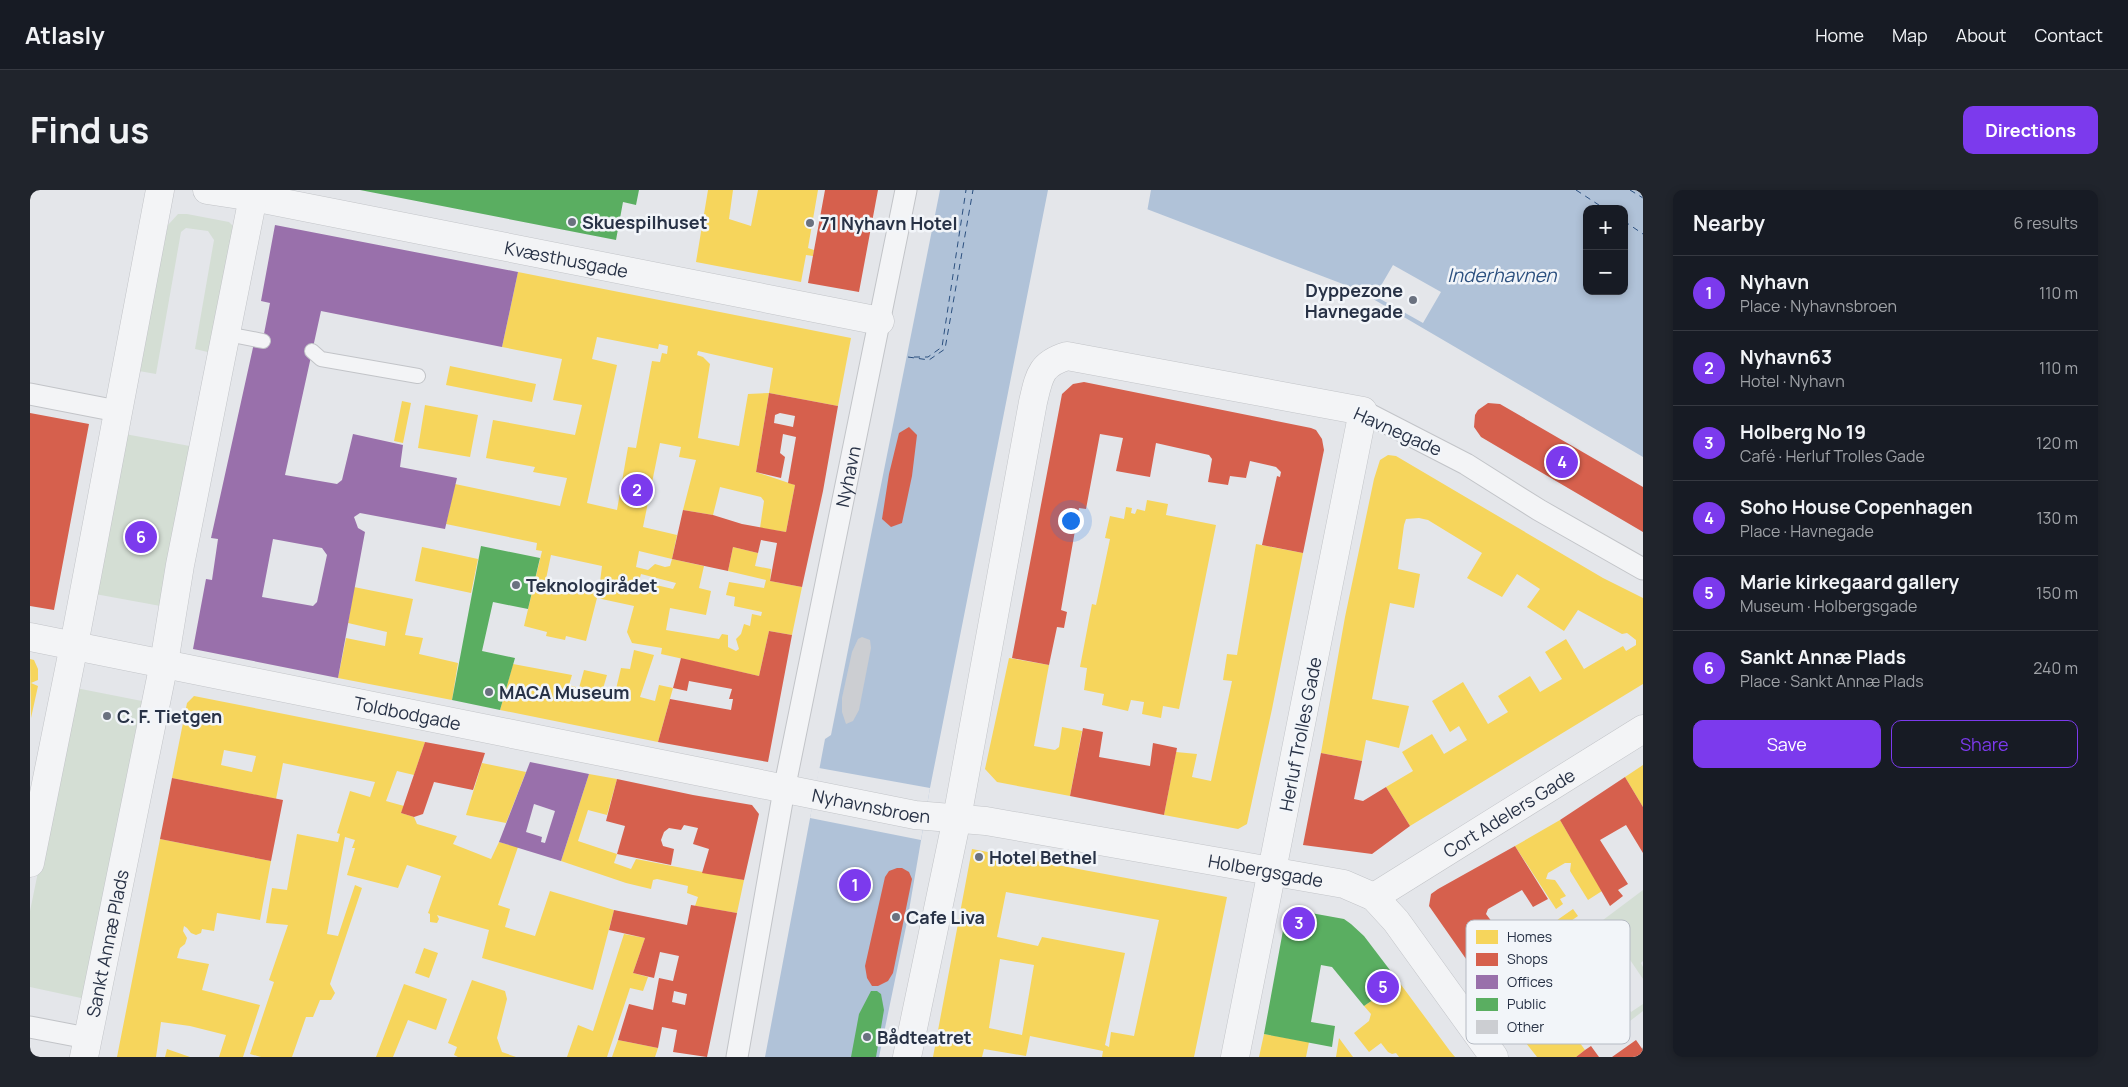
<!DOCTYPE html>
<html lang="en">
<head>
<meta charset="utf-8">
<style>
	:root { --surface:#171b24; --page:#20242c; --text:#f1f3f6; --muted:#9ea1a6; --line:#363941; --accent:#7c3aed }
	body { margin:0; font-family:Manrope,sans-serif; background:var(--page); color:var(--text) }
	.controls { position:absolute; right:15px; top:15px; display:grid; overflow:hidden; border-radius:10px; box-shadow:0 2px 8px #0003 }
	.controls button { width:45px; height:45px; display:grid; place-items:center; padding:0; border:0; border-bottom:1px solid var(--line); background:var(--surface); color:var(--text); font:25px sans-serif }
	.you { position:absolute; left:1040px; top:330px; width:18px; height:18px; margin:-12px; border:4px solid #fff; border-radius:50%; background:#1a73e8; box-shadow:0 0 0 8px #1a73e833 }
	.badge { display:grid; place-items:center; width:32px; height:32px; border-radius:50%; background:var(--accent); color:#fff; font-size:16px; font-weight:700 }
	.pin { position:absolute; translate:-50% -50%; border:2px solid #fff; box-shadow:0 1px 5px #0006 }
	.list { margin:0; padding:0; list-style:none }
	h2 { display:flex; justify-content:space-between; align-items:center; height:65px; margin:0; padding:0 20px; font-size:21px }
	h2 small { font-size:16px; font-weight:400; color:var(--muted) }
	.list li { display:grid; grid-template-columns:32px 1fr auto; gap:15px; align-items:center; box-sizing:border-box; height:75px; padding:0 20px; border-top:1px solid var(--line) }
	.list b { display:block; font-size:19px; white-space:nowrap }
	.list p { margin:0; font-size:16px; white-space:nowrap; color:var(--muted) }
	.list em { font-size:16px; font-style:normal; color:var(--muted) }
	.actions { display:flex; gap:10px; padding:15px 20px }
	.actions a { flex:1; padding:11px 0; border:1px solid var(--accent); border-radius:10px; text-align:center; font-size:18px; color:var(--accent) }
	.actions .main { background:var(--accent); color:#fff }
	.map { position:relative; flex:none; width:1613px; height:867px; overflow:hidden; border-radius:10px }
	header { display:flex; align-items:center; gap:30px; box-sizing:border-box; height:70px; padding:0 25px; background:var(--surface); border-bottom:1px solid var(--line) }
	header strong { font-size:24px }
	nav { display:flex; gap:28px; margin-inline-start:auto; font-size:18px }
	.intro { display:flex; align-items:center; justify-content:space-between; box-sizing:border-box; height:120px; padding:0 30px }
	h1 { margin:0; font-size:35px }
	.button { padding:12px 22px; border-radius:10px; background:var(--accent); color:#fff; font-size:18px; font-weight:700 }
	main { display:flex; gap:30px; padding:0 30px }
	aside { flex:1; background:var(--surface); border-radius:10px; box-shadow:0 2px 8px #0003 }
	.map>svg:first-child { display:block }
</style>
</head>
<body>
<header>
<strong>Atlasly</strong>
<nav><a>Home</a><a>Map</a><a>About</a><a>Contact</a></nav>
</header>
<div class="intro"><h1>Find us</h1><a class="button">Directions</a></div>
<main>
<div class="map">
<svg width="1613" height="867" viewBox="0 0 1613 867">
	<rect width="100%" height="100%" fill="#e4e6ea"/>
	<path fill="#d4ded4" d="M148,24H157L199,32L209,42L186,164L165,159L184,50L178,41L156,38L151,42L126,184L109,181L136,44L138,35Z
		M95,244L165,257L136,417L65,404Z
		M46,498L117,512L60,801L51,808L0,797V721Z
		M1613,700V771L1611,773L1613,777V789L1573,730Z
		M1568,733L1591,769L1586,802L1601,822L1613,814V821L1587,841L1567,847L1514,772Z"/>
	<path fill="#b0c2d8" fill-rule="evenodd" d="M910,0H1018L900,598L877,732L849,867H735L795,549L801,545Z
		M1067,0H1613V267L1326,99ZM1557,19H1594V101H1557Z"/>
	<path fill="#e4e6ea" d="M1064,0H1121L1117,22L1066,2Z
		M1363,75L1411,102L1393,133L1345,106Z
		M789,578L900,598L891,650L780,628Z"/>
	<path fill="#f6d55c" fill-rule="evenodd" d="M678,0H703L699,29L721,36L728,0H788L778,58L784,60L783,66L776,65L771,92L666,72Z
		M488,82L821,148L808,216L739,203L743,178L668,161L667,165L673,167L680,174L668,248L709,256L718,204L739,203L726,282L765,295L756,342L730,338L734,311L731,307L690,297L683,325L653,320L666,270L649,267L651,257L630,253L613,337L647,345L642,369L609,361L606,377L618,380L625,374L635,377L640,376L642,369L674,376L669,398L681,401L676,425L640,418L636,440L689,449L692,444L698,445V457L706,461L709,459L706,449L711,444L714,434L720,436L722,424L731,426L732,422L704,416L705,407L696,405L699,392L734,398L736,390L698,381L703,357L728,363L725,376L741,379L740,391L772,397L762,445L739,441L729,486L631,464L632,458L602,453L597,442L604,416L567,408L556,451L536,446L535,450L516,446L517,442L494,436L512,361L506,360L507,353L416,334L425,294L530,316L537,288L503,282L505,277L456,268L463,230L545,245L552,215L523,210L532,169L472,157ZM567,147L628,159L629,154L638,156L637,164L632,163L630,172L622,171L606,258L598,257L587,320L557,313L587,175L562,169ZM521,365L572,376L569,400L516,389ZM611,384L646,393L643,399L609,391Z
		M420,176L506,194L502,212L416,195Z
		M372,211L381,213L373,253L364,251Z
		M395,215L448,225L440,267L388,258Z
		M1358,265L1366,266L1573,388L1613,408V494L1380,636L1356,597L1383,581L1372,562L1402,544L1414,564L1437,550L1429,536L1420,542L1402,511L1433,492L1458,534L1478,522L1468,506L1500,486L1510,502L1532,489L1515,462L1536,449L1554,479L1593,456L1596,461L1606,455V450L1597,443L1592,444L1548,420L1534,441L1497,417L1510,399L1487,384L1472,407L1437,388L1452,363L1398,330L1389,328L1376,329L1374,335L1368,379L1390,384L1384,418L1360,413L1342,509L1379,516L1369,558L1336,550L1332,571L1291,563L1315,427L1344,289L1350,270Z
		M1117,310L1138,314L1136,325L1186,335L1149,519L1133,516L1131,528L1112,524L1114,512L1101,510L1098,521L1072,515L1074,504L1054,500L1057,478L1050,477L1062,414L1066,415L1080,349L1075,348L1080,326L1094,329L1096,317L1102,318L1101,323L1105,324L1107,319L1115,321Z
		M1226,354L1273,363L1242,519L1217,634L1208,639L1134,625L1146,562L1167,564L1162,587L1181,591L1202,491L1193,490L1197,464L1207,465Z
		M392,357L448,369L441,403L385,391Z
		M324,397L383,409L375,445L393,448L389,464L428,473L422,510L308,488L316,448L355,456L357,442L318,433Z
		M604,460L624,465L610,507L625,511L629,495L643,498L628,552L470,520L483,474L542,485L539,495L549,498L554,480L577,485L572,502L579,505L581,498L586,499L591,478L600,479Z
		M979,468L1019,475L1004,556L1025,560L1029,557L1032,537L1052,541L1040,606L967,592L955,579Z
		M0,469L4,470L8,479V490L1,493L8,496L1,528Z
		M164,506L395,552L384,585L367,581L356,611L374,616L371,623L384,627L387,634L427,646L423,654L461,669L469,652L488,657L468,715L480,719L475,737L505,746L520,701L584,720L563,800L452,768L459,740L410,726L407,725L409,729L407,733L400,732V724L398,723L411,686L377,675L368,698L317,685L325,658H322L325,650L315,647L297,744L308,746L325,695L332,698L300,794L305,803L301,810H290L283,827H276L262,867H231L220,864L244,792L239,790L258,735L236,733L242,698L257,700L267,644L308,652L310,644L307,643L320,601L340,607L345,592L253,573L246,609L142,588L157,513ZM194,560L226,566L222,582L191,575Z
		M452,573L496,582L476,633L436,625Z
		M1613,575V617L1595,587Z
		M559,584L587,589L577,625L558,620L548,651L587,664L584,673L601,679L606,669L714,690L707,723L665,716L668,707L657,703L658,696L627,689L623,690L621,699L596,693L531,671Z
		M1530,630L1572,701L1558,710L1540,681L1541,673H1535L1518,683L1516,689L1525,690L1536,706L1530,709L1533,714L1526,719L1485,656Z
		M130,649L241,671L230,730L187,723L184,741L172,739L171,743L166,745L161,743L157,738L154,736L153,741L157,748L155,754L150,758L147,768L179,774L172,800L230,815L213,867H189L196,845L160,836L131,832L126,867H87Z
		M942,659L1197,707L1164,867H1072L1073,861L1000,846L996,866L954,859L952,867H903ZM976,702L1129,730L1104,846L1081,842L1079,857L1075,855L1095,763L1012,747L1008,756L967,747ZM970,769L1004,775L992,845L959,838Z
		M1543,719L1548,726L1528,740L1523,733Z
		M594,744L615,748L603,783L618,787L613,801L600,798L577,867H537L548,835L563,841Z
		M394,758L408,763L399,788L385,783Z
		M442,790L475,801L477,809L467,848L472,862L486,867H428L424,865L427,857L418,853Z
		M1369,792L1420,861L1425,867H1369L1366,863L1362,864L1358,862L1351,853L1339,862L1324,843L1339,831L1341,824L1334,816Z
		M374,794L417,809L406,840L378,830L363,867H346Z
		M1524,810L1528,814L1524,817L1555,860L1546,867H1507L1485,839Z
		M1234,844L1279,852L1276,867H1229Z
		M1309,848L1323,867H1306Z
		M588,850L628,858L625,867H582Z
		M137,859L160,867H135Z"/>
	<path fill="#d6604d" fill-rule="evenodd" d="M795,0H848L829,102L778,93Z
		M1054,192L1281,238L1286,240L1292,249L1294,260L1273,363L1232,355L1247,286L1250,287L1251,282L1246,277L1220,271L1216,288L1200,286L1198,295L1178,292L1182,269L1179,265L1126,253L1120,287L1086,281L1093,248L1070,244L1056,319L1049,318L1031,420L1037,422L1034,438L1027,437L1019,475L982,468L1032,204L1043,194Z
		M739,203L808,216L793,301L772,397L740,391L747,353L731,350L728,363L703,357L698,381L642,369L653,320L683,325L712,334L756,342L765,295L758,293L766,247L753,244L750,263L755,267L751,288L726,282ZM750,223L765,226L763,237L744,233L745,225Z
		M1458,213L1470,214L1613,297V342L1451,247L1444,237L1445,225L1448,220Z
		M0,223L59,234L24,420L0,416Z
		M879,237L887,245L882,286L872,333L861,337L852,329L859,284L869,243Z
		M739,441L762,445L738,572L628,552L640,509L701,520L703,509H699L702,499L659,491L657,501L643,498L651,468L729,486Z
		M1053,538L1073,542L1069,567L1120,576L1123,553L1147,558L1134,625L1040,606Z
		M395,552L455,563L443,600L404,592L393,624L384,627L371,623Z
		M1291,563L1332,571L1324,609L1333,611L1356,597L1380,636L1342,664L1273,655Z
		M1595,587L1613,617V663L1596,635L1570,650L1598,694L1588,700L1593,706L1580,716L1530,630Z
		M142,588L253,610L241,671L130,649Z
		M587,589L663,605L722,615L729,624L714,690L672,683L679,659L663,654L668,638L654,635L651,640L639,638L634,642L631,650L633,656L644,659L641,675L587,664L595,636L576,631Z
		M1485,656L1518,709L1503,717L1492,700L1458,719L1456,724L1478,753L1481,752L1480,748L1491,741L1503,754L1488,767L1512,802L1516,798L1524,810L1485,839L1399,716L1401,704L1408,699Z
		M867,678H872L879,682L882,689L863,783L858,791L848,796H842L837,788L835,776L855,687L859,681Z
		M661,715L707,723L677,867L643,862L647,840L632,837L628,858L588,850L599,814L623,820L629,788L643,791L649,766L630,762L624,788L603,783L615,748L579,740L584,720L657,735ZM644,801L657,804L655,815L642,812Z
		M1606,850L1613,860V867H1582Z
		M1561,856L1569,867H1546L1555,860Z"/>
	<path fill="#9970ab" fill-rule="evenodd" d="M245,35L488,82L472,157L291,121L255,285L307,294L312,290L323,244L373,255L370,277L427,288L415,339L330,323L324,327L328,338L335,342L308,488L163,459L176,389L182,390L188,349L181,348L224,153L232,154L240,113L231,111ZM243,349L292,358L297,365L287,412L283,416L232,407Z
		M500,572L559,584L531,671L469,652ZM504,614L525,621L515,653L511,652L512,647L496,642Z"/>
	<path fill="#5aae61" d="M330,0H609L606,15L593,12L586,50Z
		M451,356L510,368L498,419L463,412L452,461L485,468L470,520L422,510Z
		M1270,721L1314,729L1321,734L1334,746L1369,792L1334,816L1302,777L1291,775L1281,832L1305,836L1302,857L1234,844L1254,735L1259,726Z
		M841,801H847L851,804L854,820L846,867H821L829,824Z"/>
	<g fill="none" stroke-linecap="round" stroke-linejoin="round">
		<path stroke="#2c507f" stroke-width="1" stroke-dasharray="6 5" stroke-linecap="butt" d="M1546,0L1575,19
			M1600,0L1613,8
			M1594,31L1613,44
			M878,167L899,170L915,159L943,0
			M884,167H898L912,157L936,0"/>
	</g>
	<path fill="#ccced2" d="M832,447L840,450L841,458L829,520L823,531L816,534L812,522V508L822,462L828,449Z"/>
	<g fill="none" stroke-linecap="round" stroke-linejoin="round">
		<g stroke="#c2c4c8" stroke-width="16">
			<path id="service" d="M197,144L233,151
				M282,161L291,169L388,186"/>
		</g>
		<g stroke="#c2c4c8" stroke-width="23">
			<g id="pedestrian">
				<path d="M0,204L87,221"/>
				<path d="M1333,221L1436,274L1509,320L1613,379"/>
				<path d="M0,837L57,848"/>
				<path id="s1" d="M707,867L754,600L876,0"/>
			</g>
		</g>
		<g stroke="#c2c4c8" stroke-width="29">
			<g id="minor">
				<path id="s2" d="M177,0L223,7L850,131"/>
				<path id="s3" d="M0,447L885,625L956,631L1314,694L1344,707L1366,731L1464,867"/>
				<path d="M0,673L44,455L130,0"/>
				<path id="s4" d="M1344,707L1613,539"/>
				<path id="s5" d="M54,867L134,473L150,375L223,7"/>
				<path d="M877,867L927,628L1003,212C1009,187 1010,174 1037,166L1333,221L1205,867"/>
			</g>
		</g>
		<use href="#service" stroke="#f3f4f6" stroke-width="14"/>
		<use href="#pedestrian" stroke="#f3f4f6" stroke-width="21"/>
		<use href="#minor" stroke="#f3f4f6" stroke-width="28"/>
	</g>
	<g fill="#6a717f" stroke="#f2f5f9" stroke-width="2">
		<circle cx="542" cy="32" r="5"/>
		<circle cx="780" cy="33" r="5"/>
		<circle cx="1383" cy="110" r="5"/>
		<circle cx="486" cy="395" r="5"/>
		<circle cx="459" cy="502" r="5"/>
		<circle cx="77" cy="526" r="5"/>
		<circle cx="949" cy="667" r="5"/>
		<circle cx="866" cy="727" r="5"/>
		<circle cx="837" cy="847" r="5"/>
	</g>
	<g text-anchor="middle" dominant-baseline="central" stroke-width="5" stroke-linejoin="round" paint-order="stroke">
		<g font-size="18" font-weight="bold" fill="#283246" stroke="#f2f5f9" text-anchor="start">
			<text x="552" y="32">Skuespilhuset</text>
			<text x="790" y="33">71 Nyhavn Hotel</text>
			<text x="1373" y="100" text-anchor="end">Dyppezone<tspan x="1373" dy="21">Havnegade</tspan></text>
			<text x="496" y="395">Teknologirådet</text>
			<text x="469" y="502">MACA Museum</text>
			<text x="87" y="526">C. F. Tietgen</text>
			<text x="959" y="667">Hotel Bethel</text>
			<text x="876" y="727">Cafe Liva</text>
			<text x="847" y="847">Bådteatret</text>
		</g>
		<g font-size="18" fill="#283246" stroke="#f2f5f9">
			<text stroke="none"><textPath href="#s2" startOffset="366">Kvæsthusgade</textPath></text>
			<text transform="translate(1368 241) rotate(24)">Havnegade</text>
			<text stroke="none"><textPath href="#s1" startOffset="591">Nyhavn</textPath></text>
			<text stroke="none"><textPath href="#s3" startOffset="385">Toldbodgade</textPath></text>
			<text transform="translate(1270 544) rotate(-79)">Herluf Trolles Gade</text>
			<text stroke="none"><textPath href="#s3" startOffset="858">Nyhavnsbroen</textPath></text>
			<text stroke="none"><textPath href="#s4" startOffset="159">Cort Adelers Gade</textPath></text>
			<text stroke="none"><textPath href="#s3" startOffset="1258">Holbergsgade</textPath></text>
			<text stroke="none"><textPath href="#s5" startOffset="116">Sankt Annæ Plads</textPath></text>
		</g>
		<g font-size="19" font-style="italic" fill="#2c507f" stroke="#f2f5f9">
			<text x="1472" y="85">Inderhavnen</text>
		</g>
	</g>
	<rect x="1436" y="730" width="164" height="124" rx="8" fill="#f2f5f9" stroke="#b5bac3" stroke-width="1"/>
	<rect x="1446" y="740" width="22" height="14" fill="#f6d55c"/>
	<rect x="1446" y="763" width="22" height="13" fill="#d6604d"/>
	<rect x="1446" y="785" width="22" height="14" fill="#9970ab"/>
	<rect x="1446" y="808" width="22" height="13" fill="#5aae61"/>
	<rect x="1446" y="830" width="22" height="14" fill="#ccced2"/>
	<g font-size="14" fill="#283246">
		<text x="1477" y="752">Homes</text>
		<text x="1477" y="774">Shops</text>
		<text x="1477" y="797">Offices</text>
		<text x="1477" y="819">Public</text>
		<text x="1477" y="842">Other</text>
	</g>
</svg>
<div class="controls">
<button>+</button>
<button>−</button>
</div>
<div class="you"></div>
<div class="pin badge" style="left:825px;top:695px">1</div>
<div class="pin badge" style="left:607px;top:300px">2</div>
<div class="pin badge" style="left:1269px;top:733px">3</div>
<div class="pin badge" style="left:1532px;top:272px">4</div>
<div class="pin badge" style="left:1353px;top:797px">5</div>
<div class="pin badge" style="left:111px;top:347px">6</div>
</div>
<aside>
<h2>Nearby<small>6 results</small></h2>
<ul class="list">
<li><span class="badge">1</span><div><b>Nyhavn</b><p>Place · Nyhavnsbroen</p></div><em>110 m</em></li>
<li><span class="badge">2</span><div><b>Nyhavn63</b><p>Hotel · Nyhavn</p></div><em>110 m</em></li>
<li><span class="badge">3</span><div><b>Holberg No 19</b><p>Café · Herluf Trolles Gade</p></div><em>120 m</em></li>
<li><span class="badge">4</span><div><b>Soho House Copenhagen</b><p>Place · Havnegade</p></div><em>130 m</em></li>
<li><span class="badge">5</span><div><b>Marie kirkegaard gallery</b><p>Museum · Holbergsgade</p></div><em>150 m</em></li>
<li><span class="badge">6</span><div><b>Sankt Annæ Plads</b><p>Place · Sankt Annæ Plads</p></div><em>240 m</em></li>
</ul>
<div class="actions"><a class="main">Save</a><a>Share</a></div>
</aside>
</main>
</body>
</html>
